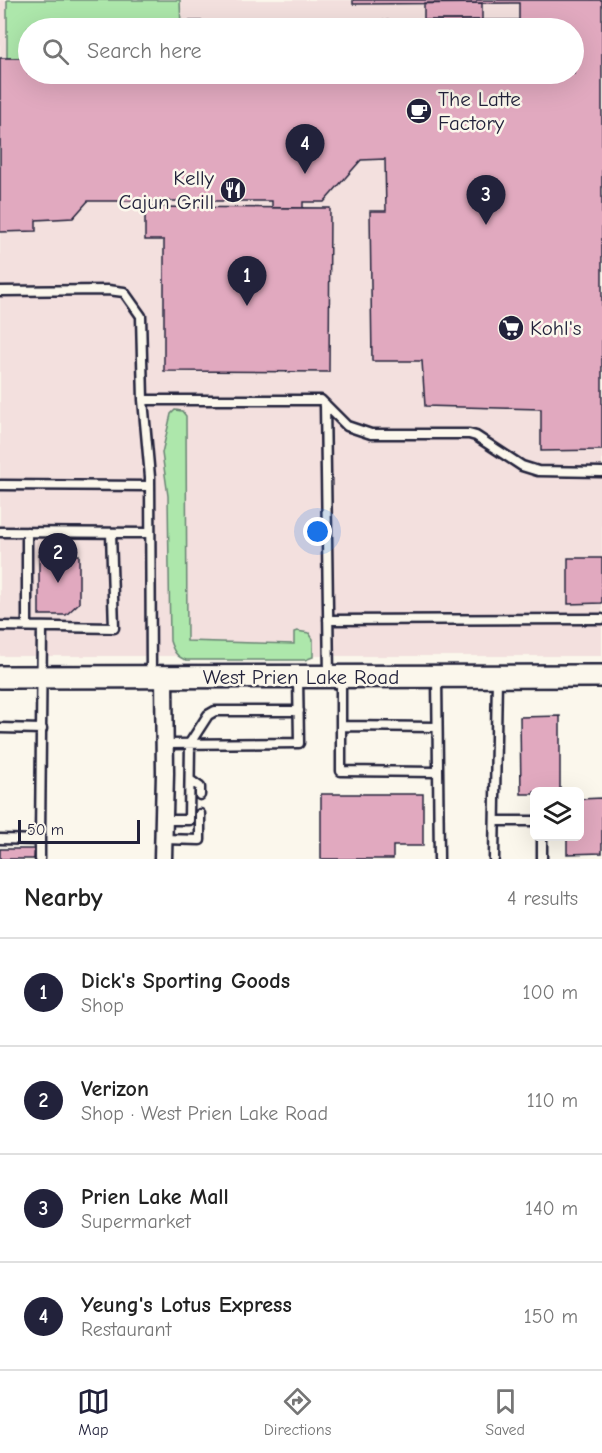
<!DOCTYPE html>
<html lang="en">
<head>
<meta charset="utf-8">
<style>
	:root { --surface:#fff; --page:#f6f6f6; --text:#222; --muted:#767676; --line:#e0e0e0; --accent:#22223b }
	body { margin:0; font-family:"Comic Neue",sans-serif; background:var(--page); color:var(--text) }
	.controls { position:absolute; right:18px; bottom:18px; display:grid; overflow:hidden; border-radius:9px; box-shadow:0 6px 24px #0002 }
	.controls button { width:54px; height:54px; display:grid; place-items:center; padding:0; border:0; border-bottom:2px solid var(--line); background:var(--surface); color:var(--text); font:30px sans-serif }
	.scale { position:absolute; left:18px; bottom:15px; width:122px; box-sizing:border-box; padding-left:6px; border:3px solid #22223b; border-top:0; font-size:16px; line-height:21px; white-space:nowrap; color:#22223b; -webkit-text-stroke:4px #fbf7ec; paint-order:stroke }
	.you { position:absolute; left:318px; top:532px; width:21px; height:21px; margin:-15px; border:4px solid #fff; border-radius:50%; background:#1a73e8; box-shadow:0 0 0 9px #1a73e833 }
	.badge { display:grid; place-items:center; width:39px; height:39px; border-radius:50%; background:var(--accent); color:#fff; font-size:20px; font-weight:700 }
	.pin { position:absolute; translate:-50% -50px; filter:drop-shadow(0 2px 3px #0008) }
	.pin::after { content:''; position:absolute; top:32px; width:21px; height:18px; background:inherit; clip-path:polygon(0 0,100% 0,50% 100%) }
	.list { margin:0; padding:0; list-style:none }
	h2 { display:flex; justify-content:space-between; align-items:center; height:78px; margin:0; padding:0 24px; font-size:26px }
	h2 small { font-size:20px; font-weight:400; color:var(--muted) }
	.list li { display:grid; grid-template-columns:39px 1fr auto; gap:18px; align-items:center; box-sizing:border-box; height:108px; padding:0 24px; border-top:2px solid var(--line) }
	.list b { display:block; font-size:22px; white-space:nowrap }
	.list p { margin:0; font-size:20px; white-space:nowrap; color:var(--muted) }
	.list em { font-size:20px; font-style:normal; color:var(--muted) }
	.icon { flex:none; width:33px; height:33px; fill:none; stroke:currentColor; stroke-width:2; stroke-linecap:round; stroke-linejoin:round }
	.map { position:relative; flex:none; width:602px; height:859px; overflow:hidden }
	.search { position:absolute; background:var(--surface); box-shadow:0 6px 24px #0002; left:18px; right:18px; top:18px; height:66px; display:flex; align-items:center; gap:15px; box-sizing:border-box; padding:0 21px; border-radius:33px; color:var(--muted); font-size:22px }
	.sheet { height:510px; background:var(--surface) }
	nav { display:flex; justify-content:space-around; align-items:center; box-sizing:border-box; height:84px; border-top:2px solid var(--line); background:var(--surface); font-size:16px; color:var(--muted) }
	nav a { display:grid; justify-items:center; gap:3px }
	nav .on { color:var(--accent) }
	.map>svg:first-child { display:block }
</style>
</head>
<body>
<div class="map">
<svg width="602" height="859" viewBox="0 0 602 859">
	<rect width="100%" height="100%" fill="#fbf7ec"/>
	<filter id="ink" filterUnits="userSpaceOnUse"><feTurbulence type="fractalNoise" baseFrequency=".0167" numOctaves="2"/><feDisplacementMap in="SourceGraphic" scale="12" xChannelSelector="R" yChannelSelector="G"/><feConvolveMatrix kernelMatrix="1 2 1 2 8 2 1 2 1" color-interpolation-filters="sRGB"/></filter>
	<g filter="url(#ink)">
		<path fill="#f3e0de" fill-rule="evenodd" d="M0,0H602V656H0ZM28,28H574V74H28Z"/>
		<path fill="#ade7ab" stroke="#688473" stroke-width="1.5" d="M7,0H180L181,28H28V58H7Z
			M175,410L182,411L186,416L187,641L294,644V632L297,631L309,633L313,639V657L305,660H186C176,657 173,650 170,641L168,496L162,453L171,414Z"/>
		<path fill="#e1a9bf" stroke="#22223b" stroke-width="1.5" d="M353,0H602V450L541,451V409L425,406L422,361H372L370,211H386L385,159L361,160L324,202H303V208H272V201H88L73,218L36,220V231L0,232V58H28V74H574V28H181V21L519,20V3L353,4Z
			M424,3H482V20H424Z
			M145,207L330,208L329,372L164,371V240H145Z
			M39,555H79V603L66,615H39Z
			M568,558H602V603L568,604Z
			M560,716V792H534V794H521L520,717Z
			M321,794H423V846H393V859H321Z
			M602,798V853L567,854V836H580V799Z
			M0,849H35L34,859H0Z"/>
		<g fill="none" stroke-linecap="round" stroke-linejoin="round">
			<g stroke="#22223b" stroke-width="13">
				<path id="service" d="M0,291L108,290L124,292L141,316L143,400L150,477L151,677
					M143,400H321L347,426L371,434H469L476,436L522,466L538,471L602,472
					M325,404L329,676
					M0,485L150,486
					M0,532L150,533
					M328,620L602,619
					M0,626L114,628L111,533
					M27,626V532
					M341,677V771L438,772
					M437,677L439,859
					M341,726L437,727
					M0,728L42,729
					M165,744L299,743L298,677
					M190,780L200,787V795
					M164,820H189L190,743L208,715L215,711H299
					M495,821H534
					M542,836V859
					M0,839L40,840L42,627
					M163,839L200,840V814
					M40,840V859
					M494,859L497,677"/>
			</g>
			<g stroke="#22223b" stroke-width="21">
				<path id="minor" d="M163,859L165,773L164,677"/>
			</g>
			<g stroke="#22223b" stroke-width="26">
				<path id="tertiary" d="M0,677L602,676"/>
			</g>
			<use href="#service" stroke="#fbf7ec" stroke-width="8"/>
			<use href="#minor" stroke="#fbf7ec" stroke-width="16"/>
			<use href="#tertiary" stroke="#fbf7ec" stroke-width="21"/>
		</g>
	</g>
	<defs>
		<g id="cafe-disc" transform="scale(1.35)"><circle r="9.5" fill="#22223b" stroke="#fbf7ec"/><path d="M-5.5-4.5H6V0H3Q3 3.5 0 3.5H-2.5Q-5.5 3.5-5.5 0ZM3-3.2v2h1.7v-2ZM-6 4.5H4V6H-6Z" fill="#fff"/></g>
		<g id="restaurant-disc" transform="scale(1.35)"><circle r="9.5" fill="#22223b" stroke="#fbf7ec"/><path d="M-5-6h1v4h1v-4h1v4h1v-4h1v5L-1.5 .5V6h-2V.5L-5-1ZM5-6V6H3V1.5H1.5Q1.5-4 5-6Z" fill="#fff"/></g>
		<g id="supermarket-disc" transform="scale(1.35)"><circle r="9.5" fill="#22223b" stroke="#fbf7ec"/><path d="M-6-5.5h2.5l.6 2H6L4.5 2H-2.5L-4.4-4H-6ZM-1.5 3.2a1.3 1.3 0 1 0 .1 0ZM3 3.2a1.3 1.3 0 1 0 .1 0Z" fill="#fff"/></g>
	</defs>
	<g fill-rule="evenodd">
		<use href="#cafe-disc" x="419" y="111"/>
		<use href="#restaurant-disc" x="233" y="190"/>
		<use href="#supermarket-disc" x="511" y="328"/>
	</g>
	<g text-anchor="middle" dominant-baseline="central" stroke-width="5" stroke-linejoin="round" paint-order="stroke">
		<g font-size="21" fill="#22223b" stroke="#fbf7ec" text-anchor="start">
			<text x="438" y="99">The Latte<tspan x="438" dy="24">Factory</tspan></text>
			<text x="214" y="178" text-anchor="end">Kelly<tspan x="214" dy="24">Cajun Grill</tspan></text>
			<text x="530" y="328">Kohl's</text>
		</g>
		<g font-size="21" fill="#22223b" stroke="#fbf7ec">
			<text x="301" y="677">West Prien Lake Road</text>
		</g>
	</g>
</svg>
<div class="controls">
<button><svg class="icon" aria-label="layers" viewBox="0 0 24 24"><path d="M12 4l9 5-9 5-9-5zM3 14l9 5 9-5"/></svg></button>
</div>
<div class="scale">50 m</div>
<div class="you"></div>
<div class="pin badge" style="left:247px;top:306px">1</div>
<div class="pin badge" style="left:58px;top:583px">2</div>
<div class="pin badge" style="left:486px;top:225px">3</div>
<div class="pin badge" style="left:305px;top:174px">4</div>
<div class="search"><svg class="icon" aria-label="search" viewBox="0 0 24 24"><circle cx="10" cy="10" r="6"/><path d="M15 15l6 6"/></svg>Search here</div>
</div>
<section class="sheet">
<h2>Nearby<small>4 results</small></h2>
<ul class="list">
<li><span class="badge">1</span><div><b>Dick's Sporting Goods</b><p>Shop</p></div><em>100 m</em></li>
<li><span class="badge">2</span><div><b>Verizon</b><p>Shop · West Prien Lake Road</p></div><em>110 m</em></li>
<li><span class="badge">3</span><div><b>Prien Lake Mall</b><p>Supermarket</p></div><em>140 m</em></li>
<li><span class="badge">4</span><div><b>Yeung's Lotus Express</b><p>Restaurant</p></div><em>150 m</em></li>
</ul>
</section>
<nav>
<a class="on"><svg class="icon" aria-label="map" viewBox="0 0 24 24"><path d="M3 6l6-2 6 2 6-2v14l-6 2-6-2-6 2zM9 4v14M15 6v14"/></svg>Map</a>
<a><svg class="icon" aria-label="directions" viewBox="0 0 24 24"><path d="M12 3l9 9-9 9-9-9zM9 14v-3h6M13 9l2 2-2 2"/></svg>Directions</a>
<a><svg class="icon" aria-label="saved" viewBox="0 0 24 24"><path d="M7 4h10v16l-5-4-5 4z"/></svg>Saved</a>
</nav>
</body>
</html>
